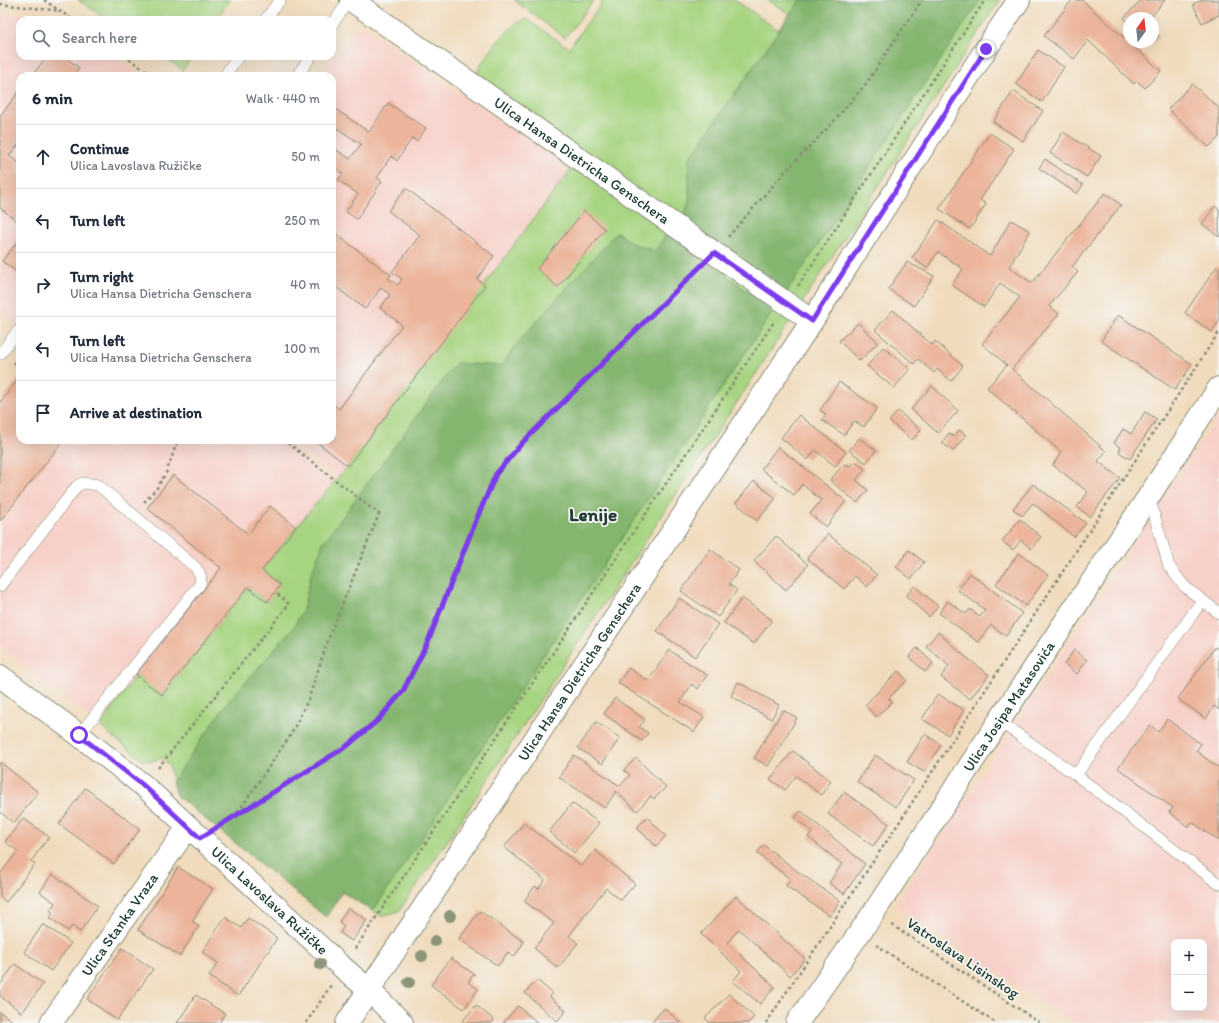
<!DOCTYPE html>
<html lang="en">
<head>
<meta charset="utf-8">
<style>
	:root { --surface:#fff; --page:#f6f6f7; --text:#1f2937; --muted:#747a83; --line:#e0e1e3 }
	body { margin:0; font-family:Itim,sans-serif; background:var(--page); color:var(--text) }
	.controls { position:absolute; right:12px; bottom:12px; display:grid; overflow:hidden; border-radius:8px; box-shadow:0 4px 16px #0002 }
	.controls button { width:36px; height:36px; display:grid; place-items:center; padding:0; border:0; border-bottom:1px solid var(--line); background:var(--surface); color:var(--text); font:20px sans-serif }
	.compass { position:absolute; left:1123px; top:12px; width:36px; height:36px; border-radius:50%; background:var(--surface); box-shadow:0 4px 16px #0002; rotate:15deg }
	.stop { position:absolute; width:12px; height:12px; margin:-9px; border:3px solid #7c3aed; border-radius:50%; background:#fff }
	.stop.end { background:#7c3aed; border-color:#fff; box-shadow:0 1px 4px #0008 }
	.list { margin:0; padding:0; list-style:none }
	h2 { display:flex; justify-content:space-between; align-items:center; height:52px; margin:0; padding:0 16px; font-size:17px }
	h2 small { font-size:13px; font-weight:400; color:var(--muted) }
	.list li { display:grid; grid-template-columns:26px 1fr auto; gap:12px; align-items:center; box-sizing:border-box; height:64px; padding:0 16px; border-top:1px solid var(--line) }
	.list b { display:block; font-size:15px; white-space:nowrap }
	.list p { margin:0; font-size:13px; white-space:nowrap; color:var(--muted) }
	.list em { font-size:13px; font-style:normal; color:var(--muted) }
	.icon { flex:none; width:22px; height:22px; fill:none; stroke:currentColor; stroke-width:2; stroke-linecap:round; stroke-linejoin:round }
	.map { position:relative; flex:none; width:1219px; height:1023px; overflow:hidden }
	.search { position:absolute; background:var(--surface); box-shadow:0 4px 16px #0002; left:16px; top:16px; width:320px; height:44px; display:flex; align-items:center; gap:10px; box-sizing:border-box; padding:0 14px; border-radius:12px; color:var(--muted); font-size:15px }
	.panel { position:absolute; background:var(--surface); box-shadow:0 4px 16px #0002; left:16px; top:72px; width:320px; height:372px; border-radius:12px }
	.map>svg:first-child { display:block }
</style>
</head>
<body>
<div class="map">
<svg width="1219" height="1023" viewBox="0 0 1219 1023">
	<rect width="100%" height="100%" fill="#f6f6f2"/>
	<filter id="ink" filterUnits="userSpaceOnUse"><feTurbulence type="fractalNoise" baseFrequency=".025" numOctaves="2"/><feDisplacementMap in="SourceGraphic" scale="8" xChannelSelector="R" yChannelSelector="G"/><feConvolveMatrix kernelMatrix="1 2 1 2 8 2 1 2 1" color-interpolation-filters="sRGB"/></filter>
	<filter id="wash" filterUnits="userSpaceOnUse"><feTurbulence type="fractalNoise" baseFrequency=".012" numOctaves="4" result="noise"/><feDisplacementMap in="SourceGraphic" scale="16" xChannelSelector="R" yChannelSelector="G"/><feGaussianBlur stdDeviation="0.9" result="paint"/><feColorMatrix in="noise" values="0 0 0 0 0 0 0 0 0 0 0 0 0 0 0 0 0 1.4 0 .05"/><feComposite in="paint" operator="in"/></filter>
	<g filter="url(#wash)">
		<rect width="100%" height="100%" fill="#f1dbbd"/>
		<path fill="#f7d1c9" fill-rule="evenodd" d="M0,13L59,20H20V56H113L141,76H20V328L0,312Z
			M359,24L571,169L348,466L337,478L288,440H332V76H321Z
			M1219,414V1023H1073L895,906L998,750ZM1174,942H1204V1008H1174Z
			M64,440H280L334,482L262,570L280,585L267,602L248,587L162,695L103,722L102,728L0,646V521Z"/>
		<path fill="#a7d481" stroke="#63885a" d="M78,0H230L216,20H108Z
			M514,0H594L565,38Z
			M604,0H735L778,30L790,14L768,0H1000L747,387L436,858L399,911L381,916L342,892L326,917L176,795L169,765L162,758L151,761L142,760L102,728L103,722L136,675L162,695L248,587L267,602L280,585L262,570L296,527L348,466L571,169L583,152L476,79L480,65L499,40L516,23L526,19L569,48Z
			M163,56H192L183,70Z"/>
		<path fill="#85b66f" stroke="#527a52" d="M800,0H980L787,292L683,219L689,201V159Z
			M617,232L631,243L655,251L667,233L774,310L373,911L342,892L326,917L176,795L172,782L227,703L293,628L303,610L311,575L323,543L456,363L503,366L513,348Z"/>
		<g id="blocks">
			<path fill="#ecb49a" d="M1072,0H1082L1161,71L1145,88L1137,81L1134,84L1088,40L1074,59L1044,36Z
				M1141,0H1165L1150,18H1129V23L1124,18Z
				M1202,0H1219V15L1202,23L1193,4Z
				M1153,31L1159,36L1153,43Z
				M1038,50L1064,67L1042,102L1016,84Z
				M47,56H64L79,68L73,76H32Z
				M1192,84L1219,108V137L1209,147L1168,109Z
				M20,90V143L9,156L20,164V223L0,208V116Z
				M1013,91L1043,111L1023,141L993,122Z
				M388,103L426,128L417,141L412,138L397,161L391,156L377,178L382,181L357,219L346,212L358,194L338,180L343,174L336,169L332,174V147L350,159L361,144L332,125V117L337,110L369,132Z
				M1063,132L1101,156L1087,177L1050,153Z
				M990,133L1014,149L980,200L986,204L970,229L939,209Z
				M1045,159L1083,185L1077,194L1039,168Z
				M406,188L494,256L477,279L485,285L348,466L314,440H332V403L339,409L402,325L380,308L390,295L381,288L365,309L332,284V231L391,275L388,278L398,285L402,279L392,272L420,235L388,211Z
				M1105,193L1121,205L1072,267L1078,272L1049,306L1059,314L1012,369L1106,451L1098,461L1120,478L1090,517L1077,507L1088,492L1053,465L1061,452L987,388L1007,365L982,344L1020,297L1000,283L984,307L952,285L963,269L938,252L927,268L912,258L938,220L990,256L1011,220L1030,231L1009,267L1032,283Z
				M1215,206L1219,209V237L1202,224Z
				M584,211L605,229L558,287L537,269Z
				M20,239V275L2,261Z
				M907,262L934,276L914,306L888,289Z
				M1217,266L1219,267V321L1212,332L1185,313Z
				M893,310L932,345L935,341L963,366L951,381L937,369L934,373L918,359L914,364L875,330Z
				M1118,315L1192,364L1175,390L1101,341Z
				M858,323L878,342L860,361L839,341Z
				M883,347L910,369L894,388L867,366Z
				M20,377V440H64L0,521V402Z
				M839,382L877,408L864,427L854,421L844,435L822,420L826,414L820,410Z
				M932,386L958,411L938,433L911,409Z
				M898,411L921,430L912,440L889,421Z
				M1145,412L1157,419L1130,459L1119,452L1121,448L1114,443L1123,429L1131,434Z
				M799,415L846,452L835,466L815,450L808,460L781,438Z
				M959,430L966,435L953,451L942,443L949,433L954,437Z
				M859,438L876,450L866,463L849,450Z
				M778,447L846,501L826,527L810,514L821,500L802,484L794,495L761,469Z
				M855,461L865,469L856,480L868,490L857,503L830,480L844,464L850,466Z
				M173,475L248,534L270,506L296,527L262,570L280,585L275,592L267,602L248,587L162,695L136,675L221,568L147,508Z
				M754,481L776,498L757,521L736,503Z
				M1033,484L1086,523L1074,537L1033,503L1022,516L1013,509Z
				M1020,519L1041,537L1031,549L1021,540L1013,550L1002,541Z
				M828,534L877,575L867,587L855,576L844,589L807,558Z
				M776,536L808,565L786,590L754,561Z
				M710,549L739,570L729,584L737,590L718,617L681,591Z
				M909,550L924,562L911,579L896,567Z
				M1019,553L1048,575L1026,606L996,584Z
				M970,573L1022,613L1006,636L991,625L978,642L939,613L948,601L966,614L970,609L980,617L985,610L958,590Z
				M914,586L938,606L929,617L906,596Z
				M679,598L718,624L695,657L657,631Z
				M742,598L772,620L754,644L724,623Z
				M938,632L961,653L989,675L970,699L941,677L949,666L926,646Z
				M1215,647L1219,650V710L1214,706L1206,719L1178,699Z
				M917,648L933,663L925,672L909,657Z
				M669,650L707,675L698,689L692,684L680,702L704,717L694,732L618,683L629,668L648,681Z
				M1074,650L1087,660L1077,674L1064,664Z
				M898,671L907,680L889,698L892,702L876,717L865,705Z
				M738,682L779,705L771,719L731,696Z
				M938,694L964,710L948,735L922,719Z
				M615,698L645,720L639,727L648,733L642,741L604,714Z
				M783,710L797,718L768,766L754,758Z
				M1167,719L1201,744L1196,751L1219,768V841L1192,822L1188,827L1169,812L1173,808L1118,768L1150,725L1158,732Z
				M596,722L620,738L602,764L578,748Z
				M925,734L941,745L924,772L907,762Z
				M793,751L831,781L821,795L796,776L785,790L770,779Z
				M574,755L620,786L630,775L624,770L636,758L666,787L654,799L651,796L637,811L616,791L605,808L559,777Z
				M875,755L914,780L896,807L857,782Z
				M0,762L38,792L14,823L0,812Z
				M85,788L140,829L114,864L59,824Z
				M844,792L889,824L873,846L828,814Z
				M572,803L599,823L575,853L549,832Z
				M801,811L865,864L844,894L829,883L842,864L808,837L812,832L795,818Z
				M647,817L666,836L656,846L637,828Z
				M23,818L49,837L31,861L35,864L6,902L0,897V874L18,851L5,842Z
				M524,823L581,866L595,850L635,884L621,900L606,888L569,936L578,943L558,968L534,948L554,923L524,901L535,886L538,889L545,880L504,847Z
				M764,845L797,871L840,901L830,916L786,886L790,879L757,853Z
				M178,867L213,889L192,921L199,926L180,956L138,930Z
				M52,874L98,906L80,932L72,926L68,931L50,918L53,913L50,910L55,903L40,892Z
				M736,896L805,959L790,976L739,929L727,943L775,987L760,1004L733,981L741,971L701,934Z
				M348,908L367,920L352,941L340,933L344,926L339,922Z
				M480,911L524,942L514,957L508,952L498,966L459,939Z
				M225,917L241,928L248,918L277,938L238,996L209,976L218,963L202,952Z
				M43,924L71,943L51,971L24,952Z
				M122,948L153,969L117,1020L87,999Z
				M451,958L474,974L468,982L478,989L464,1009L431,985Z
				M15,964L43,984L22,1013L0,996V985Z
				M537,980L552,993L549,996L566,1011L557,1021L525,993Z
				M729,994L754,1017L748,1023H710L705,1018Z
				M196,995L225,1014L219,1023H177Z
				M476,1005L494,1020L492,1023H461Z
				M518,1006L538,1023H503Z
				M664,1008L681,1023H651Z
				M0,1012L15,1023H0Z"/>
		</g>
	</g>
	<g filter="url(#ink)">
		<use href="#blocks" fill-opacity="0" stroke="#888c78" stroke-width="1"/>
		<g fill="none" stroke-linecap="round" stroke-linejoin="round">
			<g stroke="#888c78" stroke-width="12">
				<path id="service" d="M265,20L280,0
					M332,25L349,0
					M224,76L239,56
					M297,76L311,56
					M0,354L18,331
					M1149,497L1169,566L1184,586L1219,613
					M0,586L77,486L83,483L98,485L195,567C200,573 202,576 200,584L79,735
					M999,721L1076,775L1219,884
					M1076,775L1202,601"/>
			</g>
			<g stroke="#888c78" stroke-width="24">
				<g id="minor">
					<path id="s1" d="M351,0L812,321"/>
					<path id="s2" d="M0,676L79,735L144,786L342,967L369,990L402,1023"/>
					<path id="s3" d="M51,1023L188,827"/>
					<path id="s4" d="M797,1023L874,912L999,721L1149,496L1219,388"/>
				</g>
			</g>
			<g stroke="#888c78" stroke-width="24">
				<g id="secondary">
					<path id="s5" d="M347,1023L812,321L986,49L1019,0"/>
				</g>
			</g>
			<path stroke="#888c78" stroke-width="2.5" stroke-dasharray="3 3" stroke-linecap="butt" d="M44,0L73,20
				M0,4L60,11
				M124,56L154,76
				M728,237L783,174L834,121L865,85L922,0
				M798,286L985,0
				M14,362L20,367
				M144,502L157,488L166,473L178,440
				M158,768L289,604L275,592
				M238,812L290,736L308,700L329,637L379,514L284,440
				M218,826L347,746L379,719L403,691L427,644L474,525L496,474L522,443L698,268
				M892,925L1040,1023
				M876,945L996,1023
				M355,949L774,322
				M306,1023L331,985
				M766,1023L902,818L1219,332"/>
			<use href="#service" stroke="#fff" stroke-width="11"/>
			<use href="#minor" stroke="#fff" stroke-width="22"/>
			<use href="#secondary" stroke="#fff" stroke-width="22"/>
		</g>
		<g fill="#8c957a">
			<circle cx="450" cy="916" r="6"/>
			<circle cx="435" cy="941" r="6"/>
			<circle cx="422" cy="956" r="6"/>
			<circle cx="320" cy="964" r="6"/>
			<circle cx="409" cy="982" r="6"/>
		</g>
	</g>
	<g fill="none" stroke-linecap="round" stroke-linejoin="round" filter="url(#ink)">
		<path stroke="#7c3aed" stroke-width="5" d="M79,735L144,786L200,838L347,746L379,719L403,691L427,644L474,525L496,474L522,443L714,253L812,321L986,49"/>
	</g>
	<g text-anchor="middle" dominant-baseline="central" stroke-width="3.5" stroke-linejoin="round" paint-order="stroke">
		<g font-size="15" fill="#1f3d34" stroke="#f6f6f2">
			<text stroke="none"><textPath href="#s1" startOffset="281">Ulica Hansa Dietricha Genschera</textPath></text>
			<text stroke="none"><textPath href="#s5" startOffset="421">Ulica Hansa Dietricha Genschera</textPath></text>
			<text stroke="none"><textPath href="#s4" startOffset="381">Ulica Josipa Matasovića</textPath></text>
			<text stroke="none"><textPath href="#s2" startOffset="351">Ulica Lavoslava Ružičke</textPath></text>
			<text stroke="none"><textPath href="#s3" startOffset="120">Ulica Stanka Vraza</textPath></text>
			<text transform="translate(963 958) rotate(34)">Vatroslava Lisinskog</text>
		</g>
		<g font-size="19" font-weight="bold" fill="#1f3d34" stroke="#f6f6f2">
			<text x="593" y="514">Lenije</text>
		</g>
	</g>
</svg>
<div class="controls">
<button>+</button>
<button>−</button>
</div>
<svg class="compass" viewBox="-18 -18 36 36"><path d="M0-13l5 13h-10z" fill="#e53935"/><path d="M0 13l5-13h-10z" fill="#747a83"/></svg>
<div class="stop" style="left:79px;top:735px"></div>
<div class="stop end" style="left:986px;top:49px"></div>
<div class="search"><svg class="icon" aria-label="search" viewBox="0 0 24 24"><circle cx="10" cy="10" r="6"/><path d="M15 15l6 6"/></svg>Search here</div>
<section class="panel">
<h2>6 min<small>Walk · 440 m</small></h2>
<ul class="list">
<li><svg class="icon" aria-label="ahead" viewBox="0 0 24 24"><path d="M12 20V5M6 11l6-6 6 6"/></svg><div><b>Continue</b><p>Ulica Lavoslava Ružičke</p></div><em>50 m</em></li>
<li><svg class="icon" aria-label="left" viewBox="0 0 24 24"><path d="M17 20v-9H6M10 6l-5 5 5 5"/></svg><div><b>Turn left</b></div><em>250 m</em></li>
<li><svg class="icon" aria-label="right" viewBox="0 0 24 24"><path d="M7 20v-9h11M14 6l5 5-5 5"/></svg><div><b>Turn right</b><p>Ulica Hansa Dietricha Genschera</p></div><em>40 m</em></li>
<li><svg class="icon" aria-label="left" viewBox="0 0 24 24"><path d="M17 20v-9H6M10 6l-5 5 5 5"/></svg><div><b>Turn left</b><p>Ulica Hansa Dietricha Genschera</p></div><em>100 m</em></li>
<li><svg class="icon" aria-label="arrive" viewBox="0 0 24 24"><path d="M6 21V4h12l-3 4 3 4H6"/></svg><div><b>Arrive at destination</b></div></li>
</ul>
</section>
</div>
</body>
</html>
